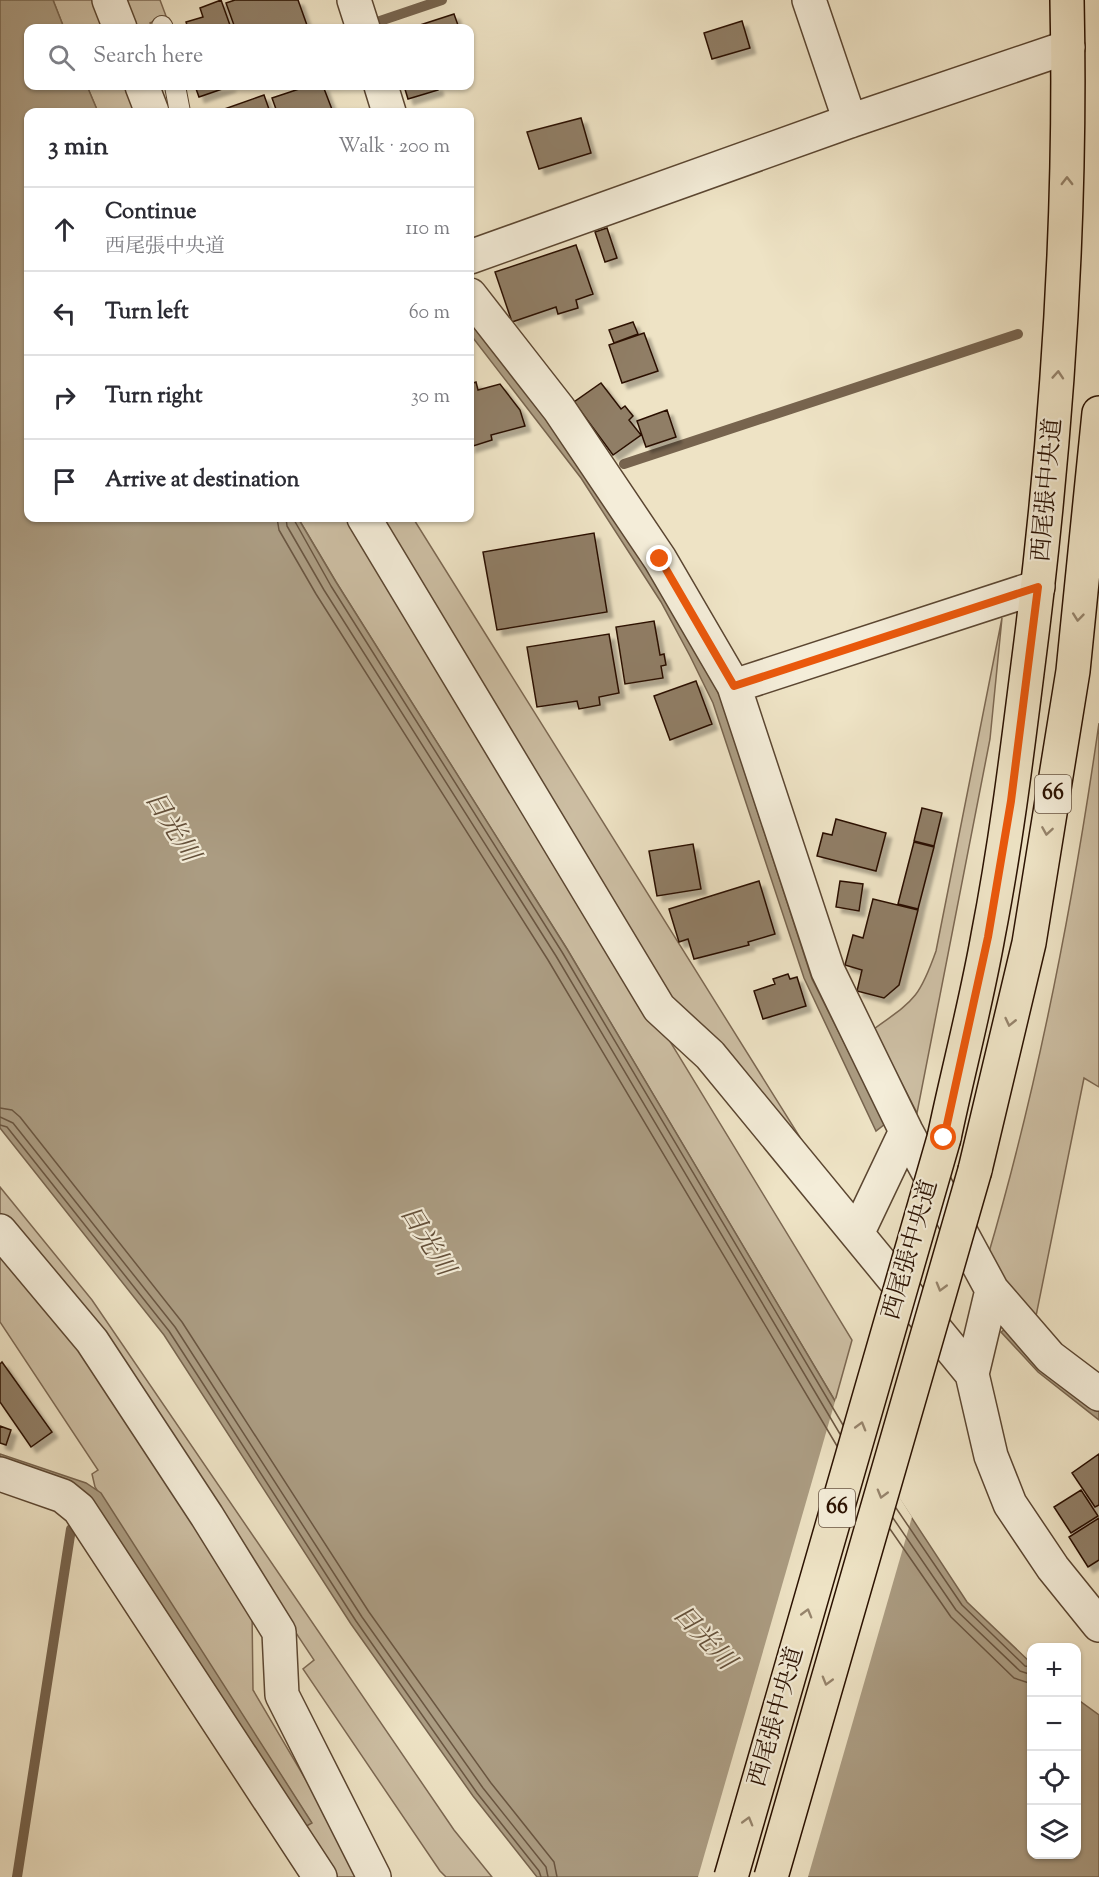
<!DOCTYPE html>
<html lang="en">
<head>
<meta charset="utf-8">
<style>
	:root { --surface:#fff; --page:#f2f2f3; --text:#2b2b33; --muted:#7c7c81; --line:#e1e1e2 }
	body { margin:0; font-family:"Sorts Mill Goudy","Noto Serif JP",serif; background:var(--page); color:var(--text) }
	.controls { position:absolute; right:18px; bottom:18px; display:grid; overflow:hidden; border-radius:12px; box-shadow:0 2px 4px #0004 }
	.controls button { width:54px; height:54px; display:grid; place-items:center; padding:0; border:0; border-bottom:2px solid var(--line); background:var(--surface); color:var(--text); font:30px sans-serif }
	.stop { position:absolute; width:18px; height:18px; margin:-14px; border:4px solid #ea580c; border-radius:50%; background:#fff }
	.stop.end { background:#ea580c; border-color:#fff; box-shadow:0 2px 6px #0008 }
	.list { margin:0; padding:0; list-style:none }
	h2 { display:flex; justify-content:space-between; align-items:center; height:78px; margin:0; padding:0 24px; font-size:26px }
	h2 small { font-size:20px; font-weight:400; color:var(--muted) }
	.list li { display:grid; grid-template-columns:39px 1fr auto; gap:18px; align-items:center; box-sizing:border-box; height:84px; padding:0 24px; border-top:2px solid var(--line) }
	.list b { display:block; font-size:22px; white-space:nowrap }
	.list p { margin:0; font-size:20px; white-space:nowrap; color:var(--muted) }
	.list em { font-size:20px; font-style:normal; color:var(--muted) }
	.icon { flex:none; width:33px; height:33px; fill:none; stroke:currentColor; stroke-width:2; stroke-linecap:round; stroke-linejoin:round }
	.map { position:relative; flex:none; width:1099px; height:1877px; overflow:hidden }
	.search { position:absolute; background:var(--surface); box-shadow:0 2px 4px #0004; left:24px; top:24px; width:450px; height:66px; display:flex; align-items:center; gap:15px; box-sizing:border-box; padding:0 21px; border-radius:12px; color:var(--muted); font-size:22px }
	.panel { position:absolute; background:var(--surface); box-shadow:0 2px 4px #0004; left:24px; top:108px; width:450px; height:414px; border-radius:12px }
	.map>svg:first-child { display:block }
</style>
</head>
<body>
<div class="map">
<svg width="1099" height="1877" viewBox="0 0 1099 1877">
	<defs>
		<filter id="shadow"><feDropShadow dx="5.5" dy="5.5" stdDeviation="1.5" flood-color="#0004"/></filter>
	</defs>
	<rect width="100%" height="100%" fill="#eee3c5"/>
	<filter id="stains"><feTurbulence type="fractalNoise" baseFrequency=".00333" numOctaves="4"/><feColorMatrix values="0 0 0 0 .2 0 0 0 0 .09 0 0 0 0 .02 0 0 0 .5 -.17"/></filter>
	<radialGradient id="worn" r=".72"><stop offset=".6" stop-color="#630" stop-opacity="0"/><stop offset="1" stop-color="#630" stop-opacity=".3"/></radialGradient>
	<path fill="#cdbfa4" stroke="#7c6852" stroke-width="1.5" d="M53,0H99L110,28H64Z
		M120,0H160L166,16L150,23L152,28H130Z
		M87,86H132L143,112H98Z
		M298,518H351L852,1340L835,1401L567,949L336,582Z
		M374,518H413L821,1171L678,1010Z
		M1002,618L990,739L917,1113L874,1029C914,1000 919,999 936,951Z
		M1099,723V1087L1084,1078L1035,1321L987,1259C1039,1083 1073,905 1099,723Z
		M0,1187L92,1300L454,1830L492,1877H446L440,1871L303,1669L314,1660L91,1324L0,1215Z
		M0,1246L89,1354L252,1611L253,1690L363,1877H335L301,1829L311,1822L95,1487L92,1474L98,1470L0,1322Z"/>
	<path fill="#ab9c82" stroke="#77644e" stroke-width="1.5" d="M0,0H53L64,28H28V86H87L98,112H28V518H298L336,582L567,949L835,1401L967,1602L1031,1663L1032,1854H1076L1077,1699L1099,1715V1877H537L473,1796L351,1624L164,1335L0,1128Z
		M470,321L591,472L699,652L721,699L812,979L885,1124L876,1131L804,978L713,703L690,656L661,602L581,478L470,334Z
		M1008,1327L1099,1410V1420L1038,1372L1001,1332Z
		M0,1454L86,1483L101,1493L312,1823L303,1828L88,1502L0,1463Z"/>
	<path fill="#eee3c5" d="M836,1398L912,1517L808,1877H698Z"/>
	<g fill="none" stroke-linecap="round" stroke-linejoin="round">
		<path stroke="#6a5641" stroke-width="1.5" d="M277,518L279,530L316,594L548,960L837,1446
			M286,518L287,526L324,590L556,956L840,1434
			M293,518L331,586L562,952L843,1425
			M0,1108L12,1110L20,1117L182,1322L369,1612L491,1783L554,1862L557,1877
			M0,1117L13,1123L175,1327L362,1617L483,1788L546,1867L548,1877
			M0,1125L7,1127L169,1331L356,1621L477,1793L539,1871L541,1877
			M896,1508L962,1605L1025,1666L1032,1667
			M893,1518L956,1610L1020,1671L1032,1675
			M890,1529L951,1617L1014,1678L1032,1684"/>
		<path stroke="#77644e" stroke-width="10" d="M377,22L442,0
			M624,464L1018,334
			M17,1877L71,1529"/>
	</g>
	<path fill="#907e66" stroke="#2a1100" stroke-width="1.5" filter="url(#shadow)" d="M221,0L231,28H188L186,22L203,17L200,8Z
		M235,0H298L308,28H235L226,3Z
		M454,14L459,28H418L417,26Z
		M742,21L750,48L712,59L704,33Z
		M195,86H231L199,97Z
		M308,86H323L333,112H277L272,98Z
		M404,86H437L438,90L408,99Z
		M264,95L270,112H216Z
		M581,118L591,153L539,169L527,132Z
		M607,228L617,258L605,262L595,232Z
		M576,245L593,294L576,300L578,308L558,314L556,307L512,322L495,272Z
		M633,322L638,334L614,343L609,330Z
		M644,333L658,371L622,383L609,345Z
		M476,382L478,390L500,384L520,410L525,426L491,435L492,440L470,447V384Z
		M601,383L621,409L625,406L633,416L629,420L641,435L613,455L574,402Z
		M667,410L676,437L646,447L637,421Z
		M594,533L607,612L497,630L483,552Z
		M654,621L660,655L664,654L666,665L661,666L663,678L625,684L616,627Z
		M609,634L619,693L599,697L600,705L579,709L577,701L537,707L527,647Z
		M696,681L712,724L670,740L654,696Z
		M922,808L942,813L934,846L914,841Z
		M836,819L886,833L876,871L817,856L823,833L832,835Z
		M914,842L934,847L918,909L898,904Z
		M693,844L701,889L657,896L649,851Z
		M759,881L775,934L748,942L749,945L694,959L688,939L679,942L669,909Z
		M840,881L863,884L859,911L836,907Z
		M873,899L918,910L899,985L884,998L857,991L862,970L845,965L853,935L863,938Z
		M788,974L790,979L797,977L806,1006L763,1019L754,991L775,984L773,979Z
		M2,1362L52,1432L31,1447L0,1402V1364Z
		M0,1426L11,1430L6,1445L0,1443Z
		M1099,1454V1505L1095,1507L1072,1473Z
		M1081,1490L1098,1516L1071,1533L1054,1507Z
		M1099,1518V1560L1088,1567L1069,1537Z"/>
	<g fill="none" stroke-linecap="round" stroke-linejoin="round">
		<g stroke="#5b4631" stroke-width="22">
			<path id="service" d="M162,26L163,28
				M175,86L180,112"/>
		</g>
		<g stroke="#5b4631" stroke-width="36">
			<path id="minor" d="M109,0L120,28
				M354,0L363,28
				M809,0L850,121
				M142,86L152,112
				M381,86L389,112
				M470,257L850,121L1068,47
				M470,295L559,409L660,559L734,686L828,971L906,1131L992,1290L1050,1357L1099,1394
				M364,518L659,1008L710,1055L972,1374
				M734,686L1038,587
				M0,1231L92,1341L207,1516L279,1632L282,1695L374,1877
				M857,1234L906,1131
				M992,1290L972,1374L991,1456L1010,1504L1053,1568L1099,1625
				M0,1474L63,1496L79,1509L320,1877"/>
		</g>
		<g stroke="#2a1100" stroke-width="36">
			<path id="primary" d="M944,1138C958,1071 976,1004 988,936C1005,849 1016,761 1027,673C1056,450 1072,225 1067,0
				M975,1170L1029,943L1073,671L1099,413"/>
		</g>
		<use href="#service" stroke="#f4edd9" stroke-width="20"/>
		<use href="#minor" stroke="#f4edd9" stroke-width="33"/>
		<use href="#primary" stroke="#eee3c5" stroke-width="33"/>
		<g stroke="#2a1100" stroke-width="36" stroke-linecap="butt">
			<path id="primary-bridge" d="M731,1877L944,1138
				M771,1877L975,1170"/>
		</g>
		<use href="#primary-bridge" stroke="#eee3c5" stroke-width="33"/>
	</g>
	<defs><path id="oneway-chevron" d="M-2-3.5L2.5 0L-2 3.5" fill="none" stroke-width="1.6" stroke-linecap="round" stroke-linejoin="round" transform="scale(1.5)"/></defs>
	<g stroke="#96846c">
		<use href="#oneway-chevron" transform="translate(1067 181) rotate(-90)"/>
		<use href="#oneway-chevron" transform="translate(1058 375) rotate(-86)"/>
		<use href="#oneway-chevron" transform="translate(1078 617) rotate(96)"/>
		<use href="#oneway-chevron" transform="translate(1047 831) rotate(99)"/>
		<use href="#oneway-chevron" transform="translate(1010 1022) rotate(103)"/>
		<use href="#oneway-chevron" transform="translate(941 1287) rotate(106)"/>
		<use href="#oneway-chevron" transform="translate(861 1426) rotate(-74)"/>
		<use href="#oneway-chevron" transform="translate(882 1494) rotate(106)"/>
		<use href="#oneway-chevron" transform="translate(807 1613) rotate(-74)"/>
		<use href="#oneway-chevron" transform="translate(827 1681) rotate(106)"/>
		<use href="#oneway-chevron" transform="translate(748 1821) rotate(-74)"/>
	</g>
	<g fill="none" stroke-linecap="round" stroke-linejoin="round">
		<path stroke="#ea580c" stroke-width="8" d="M660,559L734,686L1038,587L1011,801L988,937L944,1138"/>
	</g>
	<g text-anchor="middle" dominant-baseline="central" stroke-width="4.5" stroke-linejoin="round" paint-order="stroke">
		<g fill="#f4edd9" stroke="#675341" stroke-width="1.5">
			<rect x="1035" y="775" width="36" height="38" rx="4.5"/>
			<rect x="819" y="1489" width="36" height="38" rx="4.5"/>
		</g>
		<g font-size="22" font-weight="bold" fill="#2a1100">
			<text x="1053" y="794">66</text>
			<text x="837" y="1508">66</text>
		</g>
		<g font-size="24" fill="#2a1100" stroke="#f4edd9">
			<text transform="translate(1048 490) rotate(-85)">西尾張中央道</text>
			<text transform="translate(911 1250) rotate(-74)">西尾張中央道</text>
			<text transform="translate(777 1717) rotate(-74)">西尾張中央道</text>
		</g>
		<g font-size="26" font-style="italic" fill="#64503a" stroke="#f4edd9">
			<text transform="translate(171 827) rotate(58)">日光川</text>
			<text transform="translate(426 1241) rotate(58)">日光川</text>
			<text transform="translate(703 1638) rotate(47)">日光川</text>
		</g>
	</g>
	<rect width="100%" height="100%" filter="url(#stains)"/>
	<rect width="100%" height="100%" fill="url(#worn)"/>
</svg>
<div class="controls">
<button>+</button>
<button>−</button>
<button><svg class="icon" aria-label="locate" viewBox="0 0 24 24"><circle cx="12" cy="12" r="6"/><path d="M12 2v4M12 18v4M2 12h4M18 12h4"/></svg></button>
<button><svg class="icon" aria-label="layers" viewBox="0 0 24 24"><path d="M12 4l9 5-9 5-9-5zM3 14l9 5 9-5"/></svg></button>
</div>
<div class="stop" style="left:944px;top:1138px"></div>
<div class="stop end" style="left:660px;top:559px"></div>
<div class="search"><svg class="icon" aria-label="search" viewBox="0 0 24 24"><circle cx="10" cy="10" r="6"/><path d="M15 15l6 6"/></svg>Search here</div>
<section class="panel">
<h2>3 min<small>Walk · 200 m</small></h2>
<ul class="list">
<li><svg class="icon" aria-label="ahead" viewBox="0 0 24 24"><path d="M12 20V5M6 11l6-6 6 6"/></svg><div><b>Continue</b><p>西尾張中央道</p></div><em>110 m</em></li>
<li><svg class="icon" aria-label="left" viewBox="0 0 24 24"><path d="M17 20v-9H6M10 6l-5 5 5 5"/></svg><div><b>Turn left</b></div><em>60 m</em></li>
<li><svg class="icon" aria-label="right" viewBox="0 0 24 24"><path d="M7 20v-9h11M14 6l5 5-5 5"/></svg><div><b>Turn right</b></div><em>30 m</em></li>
<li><svg class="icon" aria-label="arrive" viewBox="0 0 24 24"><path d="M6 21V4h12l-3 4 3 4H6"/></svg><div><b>Arrive at destination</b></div></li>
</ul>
</section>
</div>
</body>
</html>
